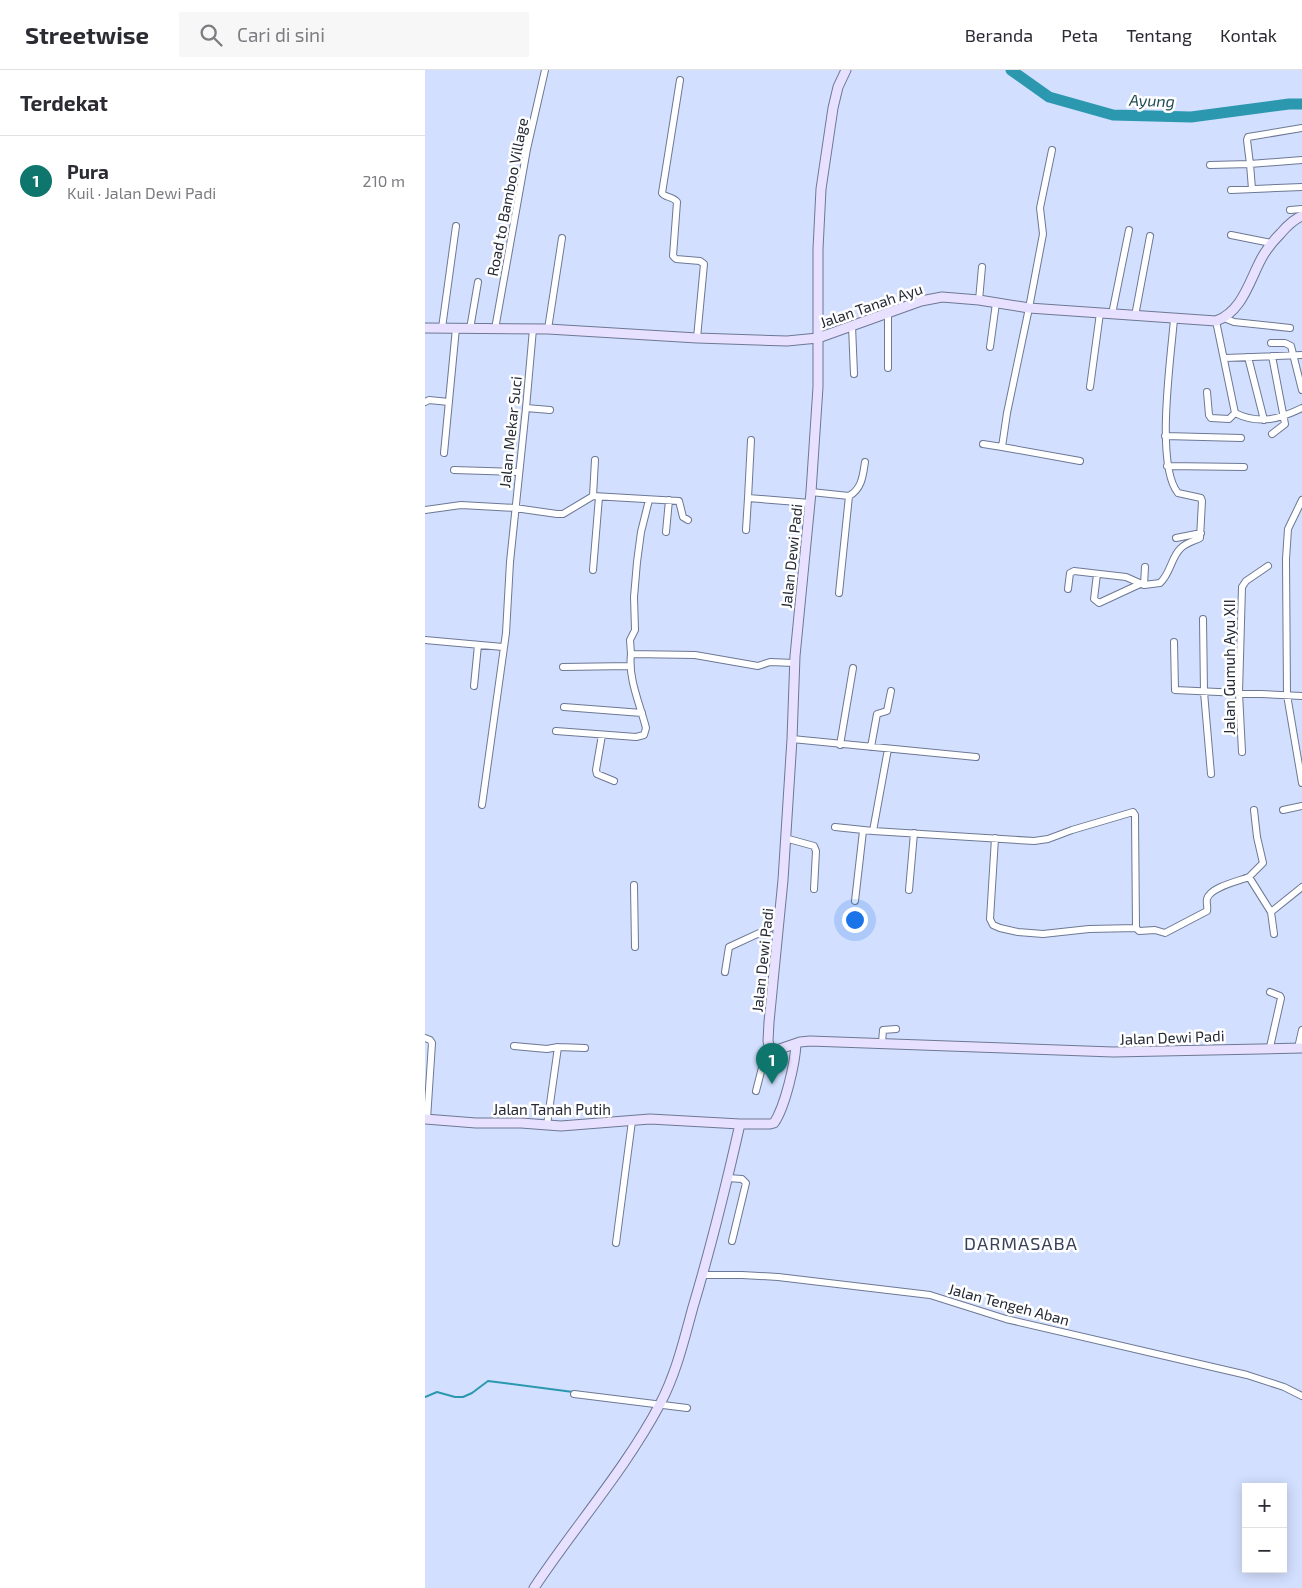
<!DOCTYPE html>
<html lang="id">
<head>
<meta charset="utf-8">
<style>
	:root { --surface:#fff; --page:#f7f7f7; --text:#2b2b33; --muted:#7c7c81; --line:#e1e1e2; --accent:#0f766e }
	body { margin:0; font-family:"Exo 2",sans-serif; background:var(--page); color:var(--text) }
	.controls { position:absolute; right:15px; bottom:15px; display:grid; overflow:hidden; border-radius:0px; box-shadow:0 2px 12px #0003 }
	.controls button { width:45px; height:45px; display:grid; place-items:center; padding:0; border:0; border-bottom:1px solid var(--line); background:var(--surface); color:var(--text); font:25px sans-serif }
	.you { position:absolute; left:429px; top:849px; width:18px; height:18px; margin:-12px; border:4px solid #fff; border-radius:50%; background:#1a73e8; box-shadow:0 0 0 8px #1a73e833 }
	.badge { display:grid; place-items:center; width:32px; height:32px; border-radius:50%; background:var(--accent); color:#fff; font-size:16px; font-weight:700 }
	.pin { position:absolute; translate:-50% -41px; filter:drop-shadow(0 1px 2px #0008) }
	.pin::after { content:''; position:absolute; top:26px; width:18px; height:15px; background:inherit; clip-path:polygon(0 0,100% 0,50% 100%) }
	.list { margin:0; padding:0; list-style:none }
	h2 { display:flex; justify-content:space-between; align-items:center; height:65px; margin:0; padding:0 20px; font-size:21px }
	h2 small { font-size:16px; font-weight:400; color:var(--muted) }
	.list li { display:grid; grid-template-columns:32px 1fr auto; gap:15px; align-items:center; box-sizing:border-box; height:90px; padding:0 20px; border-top:1px solid var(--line) }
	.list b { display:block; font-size:19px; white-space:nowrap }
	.list p { margin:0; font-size:16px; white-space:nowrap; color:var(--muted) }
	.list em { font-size:16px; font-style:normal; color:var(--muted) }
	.icon { flex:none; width:28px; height:28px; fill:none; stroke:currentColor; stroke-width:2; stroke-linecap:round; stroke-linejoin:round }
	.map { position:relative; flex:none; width:877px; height:1518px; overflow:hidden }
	header { display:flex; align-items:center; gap:30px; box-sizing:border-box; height:70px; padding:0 25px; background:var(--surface); border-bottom:1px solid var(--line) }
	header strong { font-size:24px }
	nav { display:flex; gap:28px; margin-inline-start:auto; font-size:18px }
	.search { width:350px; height:45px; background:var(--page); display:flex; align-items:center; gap:12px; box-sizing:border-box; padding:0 18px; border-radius:0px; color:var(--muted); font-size:19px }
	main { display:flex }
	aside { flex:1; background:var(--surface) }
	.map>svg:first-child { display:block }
</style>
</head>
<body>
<header>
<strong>Streetwise</strong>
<div class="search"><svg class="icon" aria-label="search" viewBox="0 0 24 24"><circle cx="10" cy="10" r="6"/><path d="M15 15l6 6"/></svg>Cari di sini</div>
<nav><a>Beranda</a><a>Peta</a><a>Tentang</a><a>Kontak</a></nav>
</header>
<main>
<aside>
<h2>Terdekat<small></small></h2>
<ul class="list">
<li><span class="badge">1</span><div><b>Pura</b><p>Kuil · Jalan Dewi Padi</p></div><em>210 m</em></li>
</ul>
</aside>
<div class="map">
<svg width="877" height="1518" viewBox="0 0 877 1518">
	<rect width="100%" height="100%" fill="#d2dffe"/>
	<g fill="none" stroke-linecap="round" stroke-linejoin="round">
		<path stroke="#2c98b0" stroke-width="2" d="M0,1327L12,1322L30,1327H38L47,1323L63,1311L148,1322"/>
		<path stroke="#2c98b0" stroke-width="11" d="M586,0L624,27L688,45L766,47L864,34H877"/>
		<g stroke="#6d7894" stroke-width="8">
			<path id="street" d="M255,10L237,123C240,128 248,126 252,132L248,186L251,189L275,191L279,194L272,268
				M627,80L615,138L618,164L604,238L582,343L577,377L655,391
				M785,95L825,94L822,70L823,67L877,58
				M827,119L825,94L877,90
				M806,120L877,117
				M865,140L877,139
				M806,165L846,173
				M554,230L557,197
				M463,242V298
				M687,244L704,160
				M710,246L725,166
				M799,248L809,252L865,258
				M791,251L810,343C834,355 855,349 877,338
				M427,256L429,304
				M17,258L31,156
				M45,259L53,212
				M70,259L102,79L120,0
				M123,259L137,168
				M846,273H860L866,276L877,320
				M565,277L571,233
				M847,286L860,354L847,364
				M823,287L839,350
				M800,288L877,285
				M665,317L675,243
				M782,322L784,345L786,348L804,349L810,343
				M0,332L4,330L24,332
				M101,338L125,340
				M740,366L816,368
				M558,374L577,377
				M19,383L31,258
				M170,390L168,426L254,431L258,447L263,450
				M742,396L819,397
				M29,400L94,402
				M386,422L424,426L414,523
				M424,426C437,419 438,405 440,392
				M323,428L326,370
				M877,430L863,459L861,489L862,625L877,713
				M0,440L36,435L90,438L132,444H138L168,426
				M321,460L323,428L385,433
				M241,462L244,430
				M751,468L776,463
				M168,500L174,427
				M672,504L669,529L674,533L715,514
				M719,515L720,497
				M643,519L645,503L649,501L701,507L719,515L735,513C746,503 746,487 756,478C761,473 769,471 775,468L777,431L776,428L753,423C730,395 746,287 749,249
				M778,549L779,622L786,704
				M0,570L78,577
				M749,572L750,620L877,626
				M206,584L205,570L210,560L209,527L212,492L216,462L224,430
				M138,597L204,596
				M49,616L53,575
				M139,637L217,643
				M131,661L211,667L219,665L221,658C215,634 203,609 206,584L270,585L333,596L345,592L369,593
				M177,665L171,700L172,704L189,711
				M367,669L551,687
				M415,675L428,598
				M446,677L452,644L462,641L466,621
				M463,679L448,761L609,771L623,769L647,760L708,742L710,745L711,858
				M817,682L814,623L817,517L821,511L843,496
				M57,735L81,563L85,492L101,338L108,259
				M858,740L877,736
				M410,757L448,761
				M360,768L389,776L391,781L389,819
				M570,768L565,849L568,855L575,858L593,862L618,864L664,859L711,858L714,861L730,860L740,863L782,841C783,837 781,832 782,829C785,817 814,811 824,807L846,842L877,817
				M824,807L838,793L832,767L829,740
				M209,815L210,877
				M484,820L489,763
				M430,831L438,761
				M846,842L849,864
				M300,902L304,877L354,854
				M0,968L5,970L7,973L2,1049
				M457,973L458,960L471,959
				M89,976L122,979L133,977
				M845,977L856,928L855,926L845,922
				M873,978L877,960
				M331,1021L340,986L345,980
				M122,1055L133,977L160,978
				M303,1108L317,1109L321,1113L307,1171
				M191,1173L207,1051
				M278,1205H317L353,1207L505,1225L581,1249L822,1305L859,1317L877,1326
				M149,1324L262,1338"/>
		</g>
		<g stroke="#6d7894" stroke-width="11">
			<path id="secondary" d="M421,0L413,17L408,38L396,119L393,179V317L386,422L370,586L367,669L358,810L344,952L343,971L345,980L349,981L375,972L385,971L688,982L877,978
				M0,258L123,259L272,268L362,271L393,268L496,231L517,227L554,230L604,238L791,251C819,241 825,207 839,184C844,176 850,169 856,163C862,156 869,149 877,146
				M0,1049L51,1053H96L136,1056L225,1049L315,1054H345L349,1053C360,1037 370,994 371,974
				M109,1518C150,1456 200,1400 235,1334C251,1304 259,1270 268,1237C286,1177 301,1116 315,1054"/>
		</g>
		<use href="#street" stroke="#fff" stroke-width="6"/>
		<use href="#secondary" stroke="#e7e0fe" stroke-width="9"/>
	</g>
	<g text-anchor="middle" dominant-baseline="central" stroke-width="5" stroke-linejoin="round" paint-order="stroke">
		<g font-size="15" fill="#242935" stroke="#fff">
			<text transform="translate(82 127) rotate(-79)">Road to Bamboo Village</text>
			<text transform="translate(446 235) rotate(-19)">Jalan Tanah Ayu</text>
			<text transform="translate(85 362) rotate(-84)">Jalan Mekar Suci</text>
			<text transform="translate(366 486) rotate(-84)">Jalan Dewi Padi</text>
			<text transform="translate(804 597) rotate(-90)">Jalan Gumuh Ayu XII</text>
			<text transform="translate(337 890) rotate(-84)">Jalan Dewi Padi</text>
			<text transform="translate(747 967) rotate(-2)">Jalan Dewi Padi</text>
			<text x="127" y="1039">Jalan Tanah Putih</text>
			<text transform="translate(584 1234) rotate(15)">Jalan Tengeh Aban</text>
		</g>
		<g font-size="16" font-style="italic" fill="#1f4b56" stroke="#fff">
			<text transform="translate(727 30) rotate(2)">Ayung</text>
		</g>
		<g font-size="18" letter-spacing="1" fill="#38425b" stroke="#fff">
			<text x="596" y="1173">DARMASABA</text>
		</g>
	</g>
</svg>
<div class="controls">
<button>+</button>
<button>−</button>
</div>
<div class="you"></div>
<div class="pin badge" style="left:347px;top:1014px">1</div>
</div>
</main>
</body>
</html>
